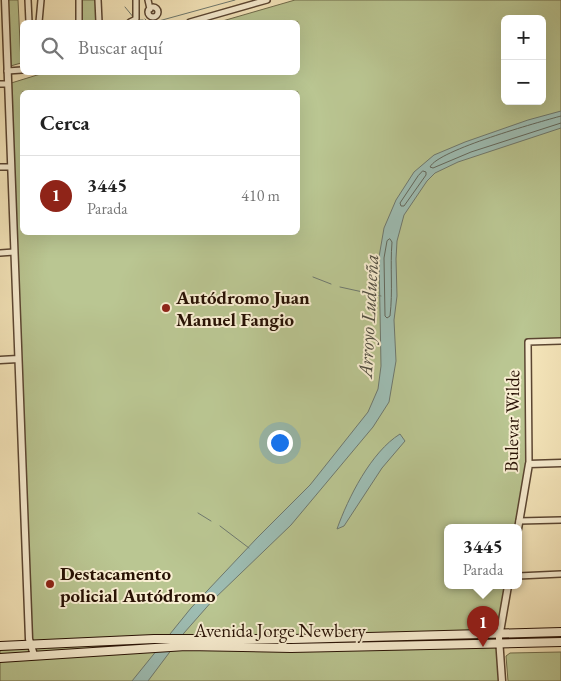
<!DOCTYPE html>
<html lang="es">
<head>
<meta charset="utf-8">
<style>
	:root { --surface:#fff; --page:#f6f6f6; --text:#222; --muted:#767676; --line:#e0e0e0; --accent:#8f2418 }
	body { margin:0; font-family:"EB Garamond",serif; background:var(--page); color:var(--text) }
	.controls { position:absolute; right:15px; top:15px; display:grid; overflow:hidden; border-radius:8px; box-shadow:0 5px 20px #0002 }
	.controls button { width:45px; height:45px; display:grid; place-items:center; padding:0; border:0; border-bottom:1px solid var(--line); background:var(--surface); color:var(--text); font:25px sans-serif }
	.you { position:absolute; left:279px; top:442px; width:18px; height:18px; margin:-12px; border:4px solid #fff; border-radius:50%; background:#1a73e8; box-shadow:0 0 0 8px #1a73e833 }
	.badge { display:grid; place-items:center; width:32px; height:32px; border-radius:50%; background:var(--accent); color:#fff; font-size:16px; font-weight:700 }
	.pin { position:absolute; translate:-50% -41px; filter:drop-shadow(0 1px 2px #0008) }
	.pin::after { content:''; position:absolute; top:26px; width:18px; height:15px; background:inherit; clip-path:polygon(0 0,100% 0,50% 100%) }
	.popup { position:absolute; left:444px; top:524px; width:78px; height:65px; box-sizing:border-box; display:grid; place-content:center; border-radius:8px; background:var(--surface); filter:drop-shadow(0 1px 4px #0005); font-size:16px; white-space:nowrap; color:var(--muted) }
	.popup b { font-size:19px; color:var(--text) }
	.popup::after { content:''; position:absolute; left:50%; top:100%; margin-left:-10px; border:10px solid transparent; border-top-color:var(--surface) }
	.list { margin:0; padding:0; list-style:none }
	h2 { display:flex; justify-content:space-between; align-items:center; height:65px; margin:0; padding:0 20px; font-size:21px }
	h2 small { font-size:16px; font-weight:400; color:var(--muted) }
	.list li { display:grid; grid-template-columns:32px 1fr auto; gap:15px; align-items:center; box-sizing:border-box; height:80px; padding:0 20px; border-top:1px solid var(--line) }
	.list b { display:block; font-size:19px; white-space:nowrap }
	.list p { margin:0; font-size:16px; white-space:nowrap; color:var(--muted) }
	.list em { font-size:16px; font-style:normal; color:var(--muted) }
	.icon { flex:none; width:28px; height:28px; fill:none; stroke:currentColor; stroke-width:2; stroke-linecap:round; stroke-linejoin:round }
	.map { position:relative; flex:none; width:561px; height:681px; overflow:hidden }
	.search { position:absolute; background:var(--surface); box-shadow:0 5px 20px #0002; left:20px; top:20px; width:280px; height:55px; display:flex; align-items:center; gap:12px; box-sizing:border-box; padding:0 18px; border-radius:8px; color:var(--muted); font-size:19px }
	.panel { position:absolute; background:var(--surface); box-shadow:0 5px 20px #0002; left:20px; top:90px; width:280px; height:145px; border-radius:8px }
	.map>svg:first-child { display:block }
</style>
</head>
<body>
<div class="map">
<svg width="561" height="681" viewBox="0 0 561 681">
	<rect width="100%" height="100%" fill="#f6e7bc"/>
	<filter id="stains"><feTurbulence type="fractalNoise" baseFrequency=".004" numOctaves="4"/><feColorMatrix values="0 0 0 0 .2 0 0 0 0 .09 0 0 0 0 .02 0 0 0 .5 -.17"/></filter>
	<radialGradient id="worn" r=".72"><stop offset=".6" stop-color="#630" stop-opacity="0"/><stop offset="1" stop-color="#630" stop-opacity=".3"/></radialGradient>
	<path fill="#bac692" stroke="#706c4b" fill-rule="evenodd" d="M5,0H18L21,63L7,67Z
		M81,0H96L97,22H81Z
		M295,0H561V341L528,342L529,464L518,528H448V586H508L500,633L502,681H0V651L4,649L28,648L29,650H33L29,639L8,84L47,72H298V22H219ZM505,19H542V101H505ZM22,92H298V232H22Z
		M561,652V681H508L506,656L510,653Z"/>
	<path fill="#9ebfb6" stroke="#6e796f" d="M561,111V128L458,162L435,173L427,181L404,215L397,241L396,259L397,296L394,320L396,361L389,402L373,427L291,525L213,600L184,633L148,681H132L191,608L257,538L310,485L368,412L378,389L381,366L379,257L384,228L396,200L414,172L434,155L465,142L528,120Z
		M400,434L405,441L382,468L344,526L337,529C348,498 371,452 400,434Z"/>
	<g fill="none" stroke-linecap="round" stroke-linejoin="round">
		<path stroke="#62685d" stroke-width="1" d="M561,116C539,122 438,150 430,167L433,168L471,152L561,123
			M423,171L426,172V175L404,206H401L400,203L418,176Z
			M390,239L392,242C390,267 393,291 390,316L387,318L385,316L384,258L387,241Z"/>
		<path stroke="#6e796f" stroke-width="1" d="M125,7L134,18
			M145,19L148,22
			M137,20H143
			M155,22L235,0
			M313,277L331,284
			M340,287L381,296
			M198,513L211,521
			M220,526L249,548"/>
		<g stroke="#5b4632" stroke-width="8">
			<path id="minor" d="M28,0L29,22
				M98,0L99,22
				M148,0L150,9
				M148 12a5 5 0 1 1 10 0a5 5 0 1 1-10 0Z
				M39,22L41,0
				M79,22V0
				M130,22L136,19V0
				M190,22L267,0
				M7,71L22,70
				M0,84H8
				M0,167H11
				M0,253L14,252
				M529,464L528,342L561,341
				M519,521L561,520
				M518,576L561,574"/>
		</g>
		<g stroke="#5b4632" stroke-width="9">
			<path id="tertiary" d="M5,0L29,639L34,655
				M0,360L18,359
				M518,529L529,464L561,463
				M502,681L499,638L508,586"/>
		</g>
		<g stroke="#271104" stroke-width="10">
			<path id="secondary" d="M0,646L154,639H293L561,632
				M0,658L186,646L291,648L561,642"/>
		</g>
		<use href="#minor" stroke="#f9efd3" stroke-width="5"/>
		<use href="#tertiary" stroke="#f9efd3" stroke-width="6"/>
		<use href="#secondary" stroke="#f9efd3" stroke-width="8"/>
	</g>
	<g fill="#8f2418" stroke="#f9efd3" stroke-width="2">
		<circle cx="166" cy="308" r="5"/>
		<circle cx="50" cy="584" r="5"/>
	</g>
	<g text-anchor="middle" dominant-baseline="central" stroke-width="4" stroke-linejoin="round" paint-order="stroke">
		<g font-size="19" font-weight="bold" fill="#271104" stroke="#f9efd3" text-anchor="start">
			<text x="176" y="297">Autódromo Juan<tspan x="176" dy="22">Manuel Fangio</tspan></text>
			<text x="60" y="573">Destacamento<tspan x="60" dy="22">policial Autódromo</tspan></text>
		</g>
		<g font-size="19" fill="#271104" stroke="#f9efd3">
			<text transform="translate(512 421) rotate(-89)">Bulevar Wilde</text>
			<text x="280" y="630">Avenida Jorge Newbery</text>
		</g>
		<g font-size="20" font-style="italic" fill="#514e42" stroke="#f9efd3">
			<text transform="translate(368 316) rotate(-87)">Arroyo Ludueña</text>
		</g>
	</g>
	<rect width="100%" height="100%" filter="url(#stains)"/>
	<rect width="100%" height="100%" fill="url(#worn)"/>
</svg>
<div class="controls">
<button>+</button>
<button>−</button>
</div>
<div class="you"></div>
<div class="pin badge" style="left:483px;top:647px">1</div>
<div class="popup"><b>3445</b>Parada</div>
<div class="search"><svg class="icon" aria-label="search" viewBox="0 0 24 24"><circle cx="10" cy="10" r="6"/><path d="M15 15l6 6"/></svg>Buscar aquí</div>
<section class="panel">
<h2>Cerca<small></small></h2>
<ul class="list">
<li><span class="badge">1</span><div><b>3445</b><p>Parada</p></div><em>410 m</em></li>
</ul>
</section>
</div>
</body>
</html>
